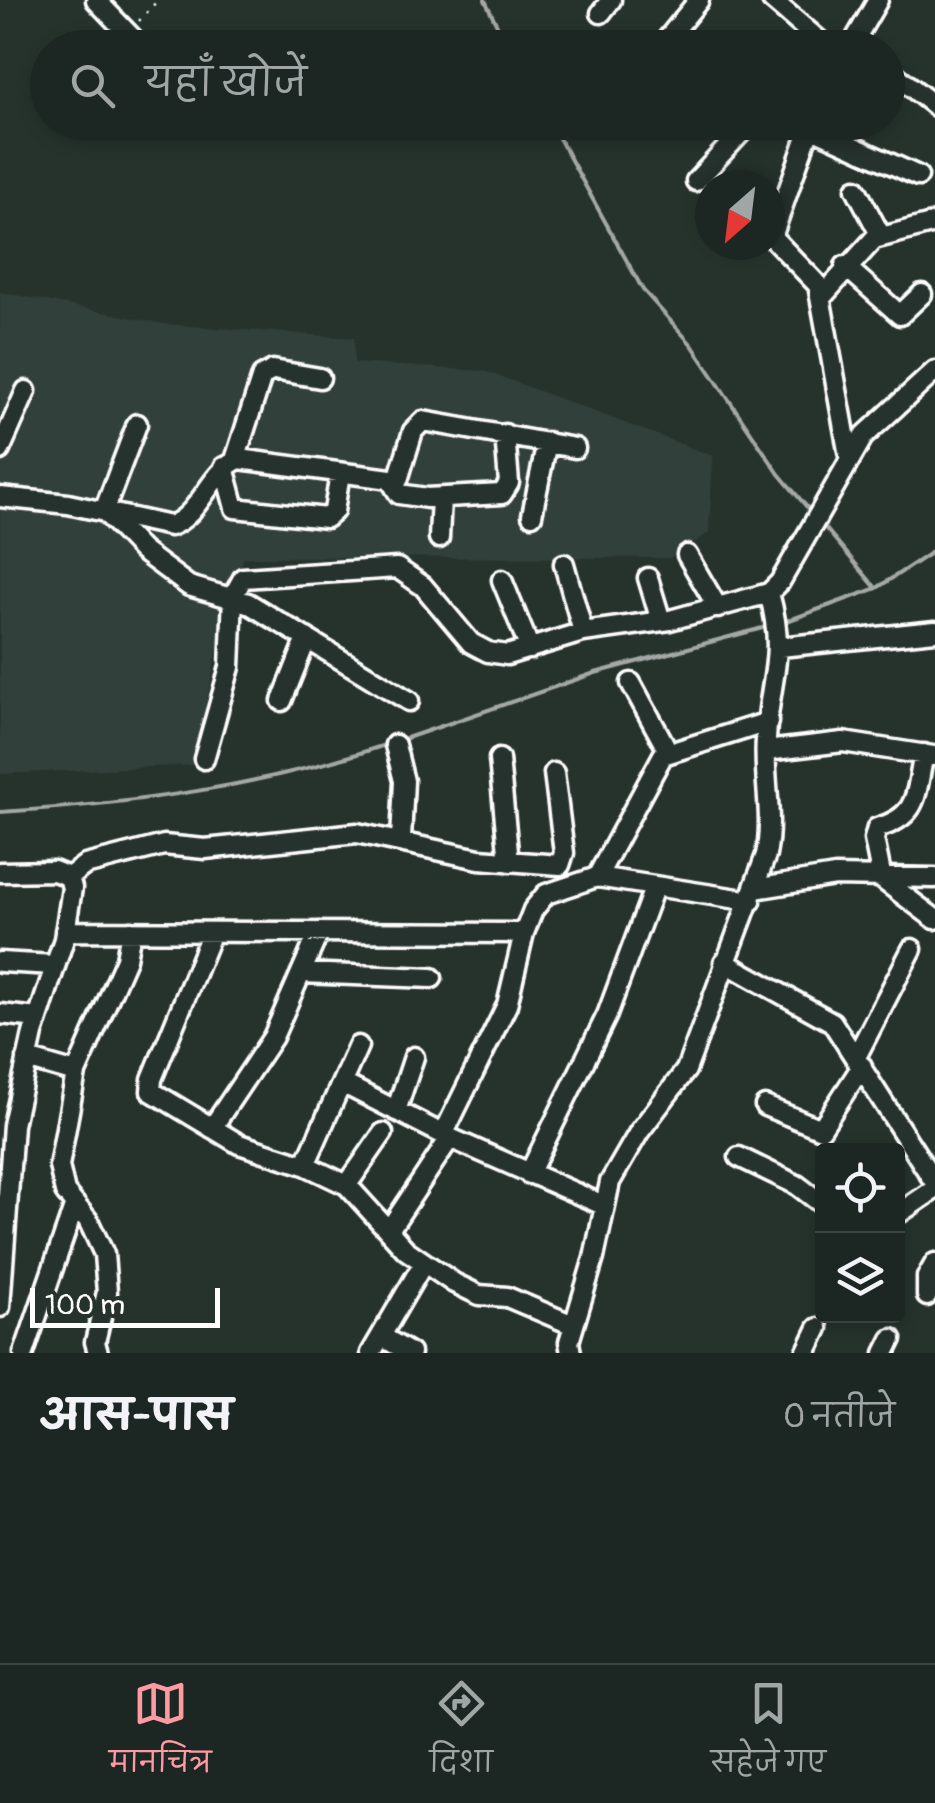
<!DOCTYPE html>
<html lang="hi">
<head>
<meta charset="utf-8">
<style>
	:root { --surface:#1c2622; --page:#252e2a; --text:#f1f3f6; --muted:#a0a5a5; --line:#3a4340; --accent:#ff9aa2 }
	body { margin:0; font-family:Pangolin,"Playpen Sans Deva",sans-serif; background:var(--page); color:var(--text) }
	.controls { position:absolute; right:30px; bottom:30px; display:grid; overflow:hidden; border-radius:10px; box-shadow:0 5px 15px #0003 }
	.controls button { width:90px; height:90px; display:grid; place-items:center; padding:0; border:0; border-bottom:2px solid var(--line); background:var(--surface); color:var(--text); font:50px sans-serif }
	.compass { position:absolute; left:695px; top:170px; width:90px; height:90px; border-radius:50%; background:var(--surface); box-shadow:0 5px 15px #0003; rotate:208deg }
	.scale { position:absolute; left:30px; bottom:25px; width:190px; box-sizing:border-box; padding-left:10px; border:5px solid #fff; border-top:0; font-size:28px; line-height:35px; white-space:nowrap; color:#fff; -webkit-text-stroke:8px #26332d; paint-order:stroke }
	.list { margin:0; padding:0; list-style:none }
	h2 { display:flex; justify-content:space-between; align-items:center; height:130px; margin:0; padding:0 40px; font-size:42px }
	h2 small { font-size:32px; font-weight:400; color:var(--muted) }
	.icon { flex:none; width:55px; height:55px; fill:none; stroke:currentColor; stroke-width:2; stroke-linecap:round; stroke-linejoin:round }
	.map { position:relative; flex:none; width:935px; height:1353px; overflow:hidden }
	.search { position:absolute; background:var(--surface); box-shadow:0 5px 15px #0003; left:30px; right:30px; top:30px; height:110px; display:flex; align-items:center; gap:25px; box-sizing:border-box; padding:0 35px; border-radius:55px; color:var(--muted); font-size:38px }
	.sheet { height:310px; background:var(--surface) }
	nav { display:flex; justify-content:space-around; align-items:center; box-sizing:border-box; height:140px; border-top:2px solid var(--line); background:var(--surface); font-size:28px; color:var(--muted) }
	nav a { display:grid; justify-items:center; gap:5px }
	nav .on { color:var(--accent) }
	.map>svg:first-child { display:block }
</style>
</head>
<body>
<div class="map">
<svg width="935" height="1353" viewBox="0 0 935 1353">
	<rect width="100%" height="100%" fill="#26332d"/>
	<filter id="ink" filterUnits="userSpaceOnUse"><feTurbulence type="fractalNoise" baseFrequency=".01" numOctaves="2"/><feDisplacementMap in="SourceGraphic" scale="20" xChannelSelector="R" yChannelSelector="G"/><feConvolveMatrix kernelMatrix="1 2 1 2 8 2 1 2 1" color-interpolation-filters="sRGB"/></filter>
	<g filter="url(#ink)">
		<path fill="#333f3a" d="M0,292L164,324L354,338V363L485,371L713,456L709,533L670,558L244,557L224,618L193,765L0,774Z"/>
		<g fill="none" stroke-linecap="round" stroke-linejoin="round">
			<path stroke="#a4a9a7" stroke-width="4" d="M485,0L508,48
				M550,122L643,290L692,345L779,474L811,512
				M821,523L876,588
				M784,622L877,588L935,550
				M401,740L595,673L770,626
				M0,812C132,804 262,787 388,744"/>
			<g stroke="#fff" stroke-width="25">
				<path id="minor" d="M96,0L142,48
					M772,0L828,48
					M601,13L611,0
					M660,48L699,0
					M850,48L878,0
					M888,69L935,106
					M812,122L772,237L818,285L849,456
					M810,127L918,176
					M696,181L751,122
					M856,189L881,236
					M845,266L900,315L922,294
					M821,298L874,239L935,223
					M137,424L104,511L142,551L189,586L248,603L409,701
					M0,450L26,391
					M235,460L262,376L273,370L320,378
					M224,467L235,508L326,518L334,511L340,473
					M391,481L399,494L427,498L502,494L509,483L505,434
					M0,497L68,504L170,526C201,515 209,472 239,459L398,480L413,431L423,421L575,448
					M532,515L547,442
					M439,538L441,498
					M687,555L718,608
					M564,564L583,632
					M648,578L661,621
					M502,580L530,649
					M780,647L935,631
					M631,683L668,751
					M282,701L307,638
					M395,745L404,781L401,839
					M766,751L843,742L933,756
					M924,754C915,794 920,816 877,828L874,839L882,879L935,919
					M204,759L230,667L233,596L243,578L397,568L423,586L471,643L488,652L507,655L583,632L670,620L769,593L780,582L863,437L935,371
					M499,759L509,862
					M0,872L54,871L69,877L72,888L64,939L33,1034L13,1125L0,1307
					M69,877L85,865L164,845L205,849L357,833L479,859L560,865L564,853L554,773
					M597,877L663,755L768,722
					M755,889L835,876L935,878
					M65,931L524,933
					M212,932L152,1079L151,1091L239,1144L305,1165L347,1185L406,1250L454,1283L479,1295L507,1297L573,1325
					M0,962L54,965
					M724,962L832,1022L935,1183
					M301,973L432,978
					M0,1014L38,1018
					M856,1057L912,949
					M27,1059L76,1073
					M342,1083L450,1138L603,1205
					M765,1106L821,1129L862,1066
					M396,1111L414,1057
					M212,1128L273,1037L319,932
					M443,1135L507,1005L524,933L533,910L546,894L597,877L751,901
					M739,1157L797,1185L822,1204
					M305,1165L358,1046
					M529,1174L607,1015L654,888
					M347,1185L383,1133
					M898,1214L935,1189
					M389,1230L450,1138
					M927,1296V1277L935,1263
					M381,1336L410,1353
					M24,1353L75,1204
					M98,1353L95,1342L107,1292L104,1254L88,1220L65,1192L59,1166L76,1073L126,959L131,931
					M371,1353L423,1264
					M571,1353L569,1342L594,1258L610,1182L639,1132L686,1070L766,855C774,815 763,778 766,739C769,678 787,657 769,593
					M806,1353L818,1328
					M885,1353L892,1339"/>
			</g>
			<path stroke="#fff" stroke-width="2.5" stroke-dasharray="2.5 8" stroke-linecap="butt" d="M139,21L158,0"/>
			<use href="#minor" stroke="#26332d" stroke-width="18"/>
		</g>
	</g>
</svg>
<div class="controls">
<button><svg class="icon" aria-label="locate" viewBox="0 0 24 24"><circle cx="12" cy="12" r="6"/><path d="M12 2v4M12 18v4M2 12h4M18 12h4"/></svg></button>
<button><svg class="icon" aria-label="layers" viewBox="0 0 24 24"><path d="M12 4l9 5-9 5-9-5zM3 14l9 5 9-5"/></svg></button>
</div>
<svg class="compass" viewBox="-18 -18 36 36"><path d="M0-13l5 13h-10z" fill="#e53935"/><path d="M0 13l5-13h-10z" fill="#a0a5a5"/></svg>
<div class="scale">100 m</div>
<div class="search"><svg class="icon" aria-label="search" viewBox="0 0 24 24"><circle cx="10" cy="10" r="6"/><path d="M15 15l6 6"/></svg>यहाँ खोजें</div>
</div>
<section class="sheet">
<h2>आस-पास<small>0 नतीजे</small></h2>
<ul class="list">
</ul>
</section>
<nav>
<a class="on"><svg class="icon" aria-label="map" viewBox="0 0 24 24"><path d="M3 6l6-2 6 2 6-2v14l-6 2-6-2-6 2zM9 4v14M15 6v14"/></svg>मानचित्र</a>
<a><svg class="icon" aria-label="directions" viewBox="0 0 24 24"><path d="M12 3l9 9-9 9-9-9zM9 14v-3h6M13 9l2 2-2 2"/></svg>दिशा</a>
<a><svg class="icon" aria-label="saved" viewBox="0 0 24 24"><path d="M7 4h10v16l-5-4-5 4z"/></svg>सहेजे गए</a>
</nav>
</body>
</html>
